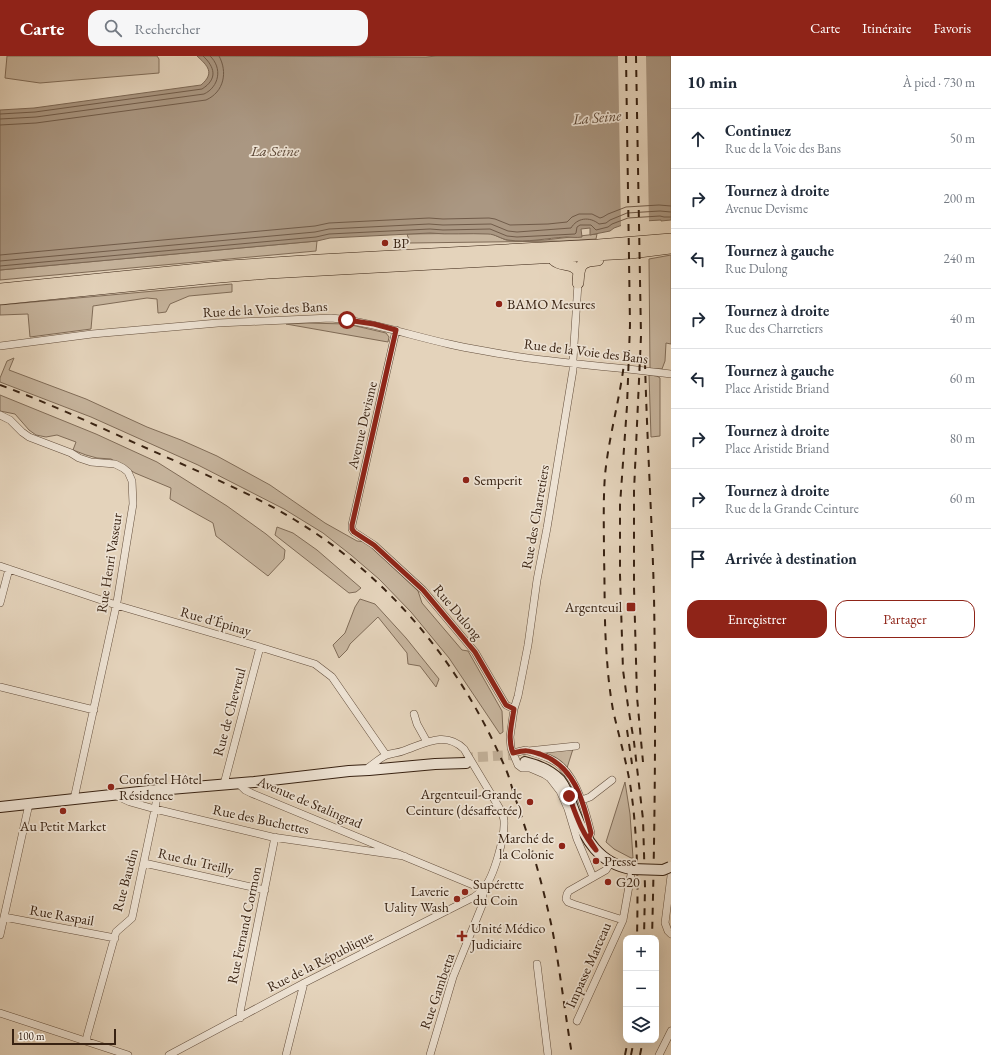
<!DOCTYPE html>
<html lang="fr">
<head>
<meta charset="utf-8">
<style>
	:root { --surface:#fff; --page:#f6f6f7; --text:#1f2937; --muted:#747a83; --line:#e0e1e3; --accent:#8f2418 }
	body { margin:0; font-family:"EB Garamond",serif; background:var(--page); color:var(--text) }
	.controls { position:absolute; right:12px; bottom:12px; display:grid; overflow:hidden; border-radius:8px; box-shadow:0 4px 16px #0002 }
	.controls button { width:36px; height:36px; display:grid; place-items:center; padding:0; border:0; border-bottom:1px solid var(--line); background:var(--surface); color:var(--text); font:20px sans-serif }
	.scale { position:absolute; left:12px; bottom:10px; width:104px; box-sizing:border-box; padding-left:4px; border:2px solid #382212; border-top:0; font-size:11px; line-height:14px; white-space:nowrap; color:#382212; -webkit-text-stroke:3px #ede2d3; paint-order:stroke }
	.stop { position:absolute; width:12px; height:12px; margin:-9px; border:3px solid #8f2418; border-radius:50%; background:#fff }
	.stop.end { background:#8f2418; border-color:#fff; box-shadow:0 1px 4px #0008 }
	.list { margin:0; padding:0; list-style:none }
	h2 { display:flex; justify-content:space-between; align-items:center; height:52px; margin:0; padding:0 16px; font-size:17px }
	h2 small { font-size:13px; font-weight:400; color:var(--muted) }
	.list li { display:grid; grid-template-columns:26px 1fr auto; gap:12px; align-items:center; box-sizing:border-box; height:60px; padding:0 16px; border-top:1px solid var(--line) }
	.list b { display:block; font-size:15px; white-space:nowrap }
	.list p { margin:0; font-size:13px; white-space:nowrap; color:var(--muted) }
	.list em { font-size:13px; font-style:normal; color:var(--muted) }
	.actions { display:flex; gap:8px; padding:12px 16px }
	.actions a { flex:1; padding:9px 0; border:1px solid var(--accent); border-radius:12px; text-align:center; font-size:14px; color:var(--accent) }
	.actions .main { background:var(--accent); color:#fff }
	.icon { flex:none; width:22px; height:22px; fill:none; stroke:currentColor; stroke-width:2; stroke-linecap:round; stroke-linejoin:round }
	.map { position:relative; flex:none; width:671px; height:999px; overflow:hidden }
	header { display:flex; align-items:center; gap:24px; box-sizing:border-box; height:56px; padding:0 20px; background:var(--accent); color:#fff }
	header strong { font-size:19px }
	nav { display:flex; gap:22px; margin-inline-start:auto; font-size:14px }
	.search { width:280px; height:36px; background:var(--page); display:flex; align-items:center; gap:10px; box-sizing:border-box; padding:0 14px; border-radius:12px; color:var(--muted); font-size:15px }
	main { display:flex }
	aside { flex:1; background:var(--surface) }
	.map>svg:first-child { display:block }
</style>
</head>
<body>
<header>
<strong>Carte</strong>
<div class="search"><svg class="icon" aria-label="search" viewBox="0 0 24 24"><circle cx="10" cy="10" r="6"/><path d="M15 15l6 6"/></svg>Rechercher</div>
<nav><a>Carte</a><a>Itinéraire</a><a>Favoris</a></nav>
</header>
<main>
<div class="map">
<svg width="671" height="999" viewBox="0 0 671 999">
	<rect width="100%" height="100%" fill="#e4d3bb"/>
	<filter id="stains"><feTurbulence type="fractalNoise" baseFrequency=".005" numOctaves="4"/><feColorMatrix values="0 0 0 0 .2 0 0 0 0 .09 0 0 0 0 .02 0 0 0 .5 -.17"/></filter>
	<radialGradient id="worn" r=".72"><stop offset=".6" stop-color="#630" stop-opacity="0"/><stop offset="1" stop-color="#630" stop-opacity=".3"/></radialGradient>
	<path fill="#c7b59e" stroke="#806c58" d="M7,0H157L159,3V17L40,27L5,22Z
		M490,177L506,184L517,185L545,184L597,178L596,183L564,185L410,187L407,178Z
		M317,185L316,195L0,224V214Z
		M671,199V288L666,287L665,305L662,313H650L649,203Z
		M232,228V236L189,240L170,248L166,256L158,257L157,243L147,242L93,250L91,273L30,281L28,258L0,259V249Z
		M306,267L347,268L386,277L389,281L388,286L286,268Z
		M14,302L9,314L86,343L147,371L181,384L217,400L270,429L325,467L357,485L366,486L418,535L422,547L462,594L468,595L502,655L503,676L500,678L449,602L411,556L379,523L351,499L323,477L284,453L198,409L91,361L0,326V322L7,305Z
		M649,319L657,320L660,322V380L651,381Z
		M0,339L96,378L157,406L227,450L266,478L285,494L284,503L268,520L216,480L213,467L170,443L171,432L135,417L111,403L97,402L86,399L73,394L76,386L57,379L46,381L36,379L29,374L15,358L0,355Z
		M277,471L293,477L317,494L361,532L356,536L349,537L275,479Z
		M360,543L375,548L406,582L439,623L436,631L420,610L408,608L407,597L378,561L350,588L347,594L339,602L333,589L345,577L355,551Z
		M573,693L567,712L546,697L547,695Z
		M625,726L630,758L633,802H631L614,793L606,786Z"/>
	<path fill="#aa9782" stroke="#7c6855" d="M197,0L426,1L437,0H671V164L661,165V164L628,166V167L614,172L610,175L590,179V172L581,173L582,181C576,182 572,181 566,181C547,182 527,187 508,184C501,183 495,178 488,178C468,177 449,179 430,177L330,182L317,185L0,214V54L34,52L201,29C215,17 208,10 197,0Z"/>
	<path fill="#e4d3bb" d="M618,0H646L649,167L630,168L621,171Z"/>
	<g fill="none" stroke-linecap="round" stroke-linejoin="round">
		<path stroke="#715c4a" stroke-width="1" d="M0,58L35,56L202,33C218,23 215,11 203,0
			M0,63L36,61L204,38C219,31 223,12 210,0
			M0,69L36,67L206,44C224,36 228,16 219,0
			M0,199L315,170L329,167L429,162L443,163L489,162L495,163L510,169L548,168L567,166L572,161L579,158H592L600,162L603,161L608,158L626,151L659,149L671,150
			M0,205L315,176L329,173L429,168L443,169L491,168L508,175L517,176L571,172C577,162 589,160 599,168L606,167L610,164L627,157L660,155L671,156
			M0,210L316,181L329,178L430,173L443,174L490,173L507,180L517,181L575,178L576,177L577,171L580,169H591L596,174L608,171L612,168L628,162L660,160L664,161H671"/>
		<path stroke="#c2b099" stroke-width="10" stroke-dasharray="10 5" stroke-linecap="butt" d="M463,702L510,699L525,702"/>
		<g stroke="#634e3c" stroke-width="8">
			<path id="minor" d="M578,227L573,304V314L547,472L537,524L528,589L518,640L514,653L510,681L511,692L518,709L522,712H530L544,718L550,722L560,735L568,753L577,783L593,821
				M396,274L352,469V473L354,476L374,489L423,534L475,596L503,644L506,649L514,653
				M0,290L92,278L218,267L331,262C371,266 409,279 449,288C461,291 473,293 485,295C546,307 609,310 671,318
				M0,359L10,364L22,376L29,381L71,397L79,402L91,406L115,408L123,412L128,416L132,425L133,448L117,546L74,743
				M0,510L116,549L260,591L315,608L332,621L386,699
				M0,547L9,513
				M0,631L94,654
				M414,658L417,668L427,686
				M528,695C540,699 553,702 562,711C578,726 586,757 591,777L590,779L588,781
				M513,697L526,694L528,695L576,690
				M238,727L245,734L251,737L483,833
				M224,728L260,591
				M115,739L130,746L155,753L272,781L404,800
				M582,744L590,741L612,724
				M611,806L606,814L569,835L567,838L566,843L568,846L573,848L623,864L632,813
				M144,807L265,834
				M670,811L671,820L665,867L668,875L671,878
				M4,861L115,882
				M0,879L29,748
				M537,908L548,999
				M0,957L128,999
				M240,962V956L275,781
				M577,965L623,864
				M87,985V980L116,876L132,862L155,753L158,734
				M169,999L304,927L474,841C477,839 481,836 483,833C494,822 505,780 504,765C504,761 501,756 500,753L464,693C445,674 424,688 403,695C398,697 392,697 387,699C381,701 375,707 369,711
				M286,999L304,927
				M430,999L453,921L481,852L483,847V833
				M659,999L671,975"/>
		</g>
		<g stroke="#382212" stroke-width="12">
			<path id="secondary" d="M525,706C538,709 550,714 560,724C567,733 570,744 574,755C585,783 599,808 632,813
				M0,751L158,734L254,726L349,715L369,714L435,708L466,707"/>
		</g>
		<g stroke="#382212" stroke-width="12">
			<path id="primary" d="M554,204C562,211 571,205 579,216
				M578,227C579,211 579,205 598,204
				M0,233L229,210L320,204L598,189L671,183
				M0,243L208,222L268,217L631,197L671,192"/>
		</g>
		<use href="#minor" stroke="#ede2d3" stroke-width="7"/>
		<use href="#secondary" stroke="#ede2d3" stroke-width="10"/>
		<use href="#primary" stroke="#e4d3bb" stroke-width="11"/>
		<path stroke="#382212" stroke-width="2" stroke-dasharray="7 7" stroke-linecap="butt" d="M626,0L630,269L627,350L620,449V519L623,614L628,650L634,686L643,763L645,831L644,882
			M636,0L641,280L634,435V531L637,641L643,706
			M625,299C621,340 609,378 605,419C603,446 604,473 604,500C605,535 604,569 607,603C608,620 610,637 613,654C619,681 627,707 631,734C638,783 638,833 637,882
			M645,306C647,384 652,463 654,541C656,655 655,768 652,882
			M0,329C52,348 103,373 153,395C201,417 251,437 295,464C392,523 463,611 507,716C511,726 513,737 517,747C531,788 543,830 552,872C560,914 565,957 572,999
			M627,674L632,708
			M625,999L628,984
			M631,999L634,984
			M640,999L643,984"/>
		<g stroke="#382212" stroke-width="12" stroke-linecap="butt">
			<path id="secondary-bridge" d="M632,813L663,814L670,811"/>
		</g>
		<use href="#secondary-bridge" stroke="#ede2d3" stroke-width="10"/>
	</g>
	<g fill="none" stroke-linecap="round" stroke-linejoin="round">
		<path stroke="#8f2418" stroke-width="5" d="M347,264L374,268L396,274L352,469V473L354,476L374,489L423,534L475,596L503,644L506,649L514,653C512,667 507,683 513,697C526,694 527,694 540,698C575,710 583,745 591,777L590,780L588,781L596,794C582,778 576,759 569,740"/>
	</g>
	<g fill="#8f2418" stroke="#ede2d3" stroke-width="1.5">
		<circle cx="385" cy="187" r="4"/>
		<circle cx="499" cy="248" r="4"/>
		<circle cx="466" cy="424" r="4"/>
		<rect x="626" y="546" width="10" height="10" rx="2"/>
		<circle cx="111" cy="731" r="4"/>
		<circle cx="530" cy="746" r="4"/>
		<circle cx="63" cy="755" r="4"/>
		<circle cx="562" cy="790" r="4"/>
		<circle cx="596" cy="805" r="4"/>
		<circle cx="608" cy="826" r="4"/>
		<circle cx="465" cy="836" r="4"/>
		<circle cx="457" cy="843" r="4"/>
		<path d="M460 874h4v4h4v4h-4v4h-4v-4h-4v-4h4z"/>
	</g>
	<g text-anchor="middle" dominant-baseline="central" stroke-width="3.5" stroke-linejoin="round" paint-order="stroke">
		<g font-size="14" fill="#382212" stroke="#ede2d3" text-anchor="start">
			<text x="393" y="187">BP</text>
			<text x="507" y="248">BAMO Mesures</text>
			<text x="474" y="424">Semperit</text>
			<text x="622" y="551" text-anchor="end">Argenteuil</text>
			<text x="119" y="723">Confotel Hôtel<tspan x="119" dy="16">Résidence</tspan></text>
			<text x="522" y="738" text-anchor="end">Argenteuil-Grande<tspan x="522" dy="16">Ceinture (désaffectée)</tspan></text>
			<text x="63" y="770" text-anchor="middle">Au Petit Market</text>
			<text x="554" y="782" text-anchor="end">Marché de<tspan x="554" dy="16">la Colonie</tspan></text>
			<text x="604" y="805">Presse</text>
			<text x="616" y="826">G20</text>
			<text x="473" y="828">Supérette<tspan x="473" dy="16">du Coin</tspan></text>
			<text x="449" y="835" text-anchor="end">Laverie<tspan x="449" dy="16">Uality Wash</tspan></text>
			<text x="471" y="872">Unité Médico<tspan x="471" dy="16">Judiciaire</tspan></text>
		</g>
		<g font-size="14" fill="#382212" stroke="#ede2d3">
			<text transform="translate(265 253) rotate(-3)">Rue de la Voie des Bans</text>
			<text transform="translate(586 295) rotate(7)">Rue de la Voie des Bans</text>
			<text transform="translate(362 369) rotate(-77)">Avenue Devisme</text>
			<text transform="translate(535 461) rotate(-80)">Rue des Charretiers</text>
			<text transform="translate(109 507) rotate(-81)">Rue Henri Vasseur</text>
			<text transform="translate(458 556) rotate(50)">Rue Dulong</text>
			<text transform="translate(216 565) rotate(16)">Rue d'Épinay</text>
			<text transform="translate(229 656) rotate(-75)">Rue de Chevreul</text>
			<text transform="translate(310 746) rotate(23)">Avenue de Stalingrad</text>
			<text transform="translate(261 763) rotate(12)">Rue des Buchettes</text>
			<text transform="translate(196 805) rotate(13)">Rue du Treilly</text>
			<text transform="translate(125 824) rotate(-75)">Rue Baudin</text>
			<text transform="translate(62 859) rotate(10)">Rue Raspail</text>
			<text transform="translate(244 869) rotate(-78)">Rue Fernand Cormon</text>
			<text transform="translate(320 905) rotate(-27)">Rue de la République</text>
			<text transform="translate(588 909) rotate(-66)">Impasse Marceau</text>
			<text transform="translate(437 935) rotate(-71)">Rue Gambetta</text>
		</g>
		<g font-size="15" font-style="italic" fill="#5a4534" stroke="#ede2d3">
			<text transform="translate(597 61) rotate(-5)">La Seine</text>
			<text x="275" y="94">La Seine</text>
		</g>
	</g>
	<rect width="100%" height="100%" filter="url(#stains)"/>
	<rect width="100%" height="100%" fill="url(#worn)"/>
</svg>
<div class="controls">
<button>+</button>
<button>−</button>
<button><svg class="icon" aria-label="layers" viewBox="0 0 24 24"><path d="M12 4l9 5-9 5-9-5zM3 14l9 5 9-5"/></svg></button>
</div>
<div class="scale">100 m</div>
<div class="stop" style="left:347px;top:264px"></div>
<div class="stop end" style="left:569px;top:740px"></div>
</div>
<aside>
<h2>10 min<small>À pied · 730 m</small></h2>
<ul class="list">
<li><svg class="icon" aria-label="ahead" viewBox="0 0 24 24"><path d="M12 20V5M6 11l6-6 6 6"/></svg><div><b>Continuez</b><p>Rue de la Voie des Bans</p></div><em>50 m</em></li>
<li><svg class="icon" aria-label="right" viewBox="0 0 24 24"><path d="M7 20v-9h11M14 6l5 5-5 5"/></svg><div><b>Tournez à droite</b><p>Avenue Devisme</p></div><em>200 m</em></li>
<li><svg class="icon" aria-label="left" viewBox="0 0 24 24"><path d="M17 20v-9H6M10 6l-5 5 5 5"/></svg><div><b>Tournez à gauche</b><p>Rue Dulong</p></div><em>240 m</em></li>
<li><svg class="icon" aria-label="right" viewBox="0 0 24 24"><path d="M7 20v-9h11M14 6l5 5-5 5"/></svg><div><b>Tournez à droite</b><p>Rue des Charretiers</p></div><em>40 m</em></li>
<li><svg class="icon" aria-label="left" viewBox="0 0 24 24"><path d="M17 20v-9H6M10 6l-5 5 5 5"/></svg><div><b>Tournez à gauche</b><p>Place Aristide Briand</p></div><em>60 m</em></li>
<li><svg class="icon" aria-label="right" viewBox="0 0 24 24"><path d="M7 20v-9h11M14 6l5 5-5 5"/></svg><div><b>Tournez à droite</b><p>Place Aristide Briand</p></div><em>80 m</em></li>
<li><svg class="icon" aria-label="right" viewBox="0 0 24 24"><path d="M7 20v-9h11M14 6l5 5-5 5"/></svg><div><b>Tournez à droite</b><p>Rue de la Grande Ceinture</p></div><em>60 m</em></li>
<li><svg class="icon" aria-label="arrive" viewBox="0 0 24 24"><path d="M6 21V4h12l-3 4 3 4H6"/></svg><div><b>Arrivée à destination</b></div></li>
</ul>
<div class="actions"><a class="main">Enregistrer</a><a>Partager</a></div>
</aside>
</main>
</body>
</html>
